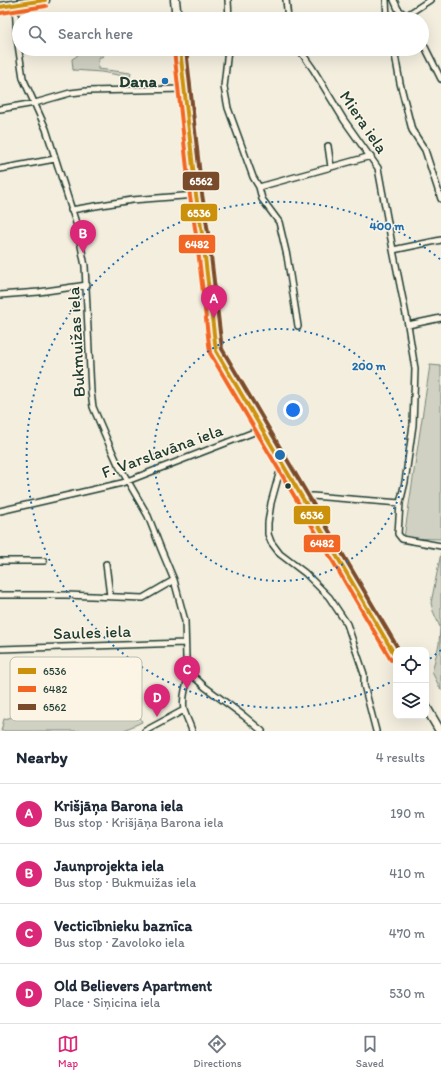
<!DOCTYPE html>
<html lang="en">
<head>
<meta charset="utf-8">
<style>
	:root { --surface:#fff; --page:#f6f6f7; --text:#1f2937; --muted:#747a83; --line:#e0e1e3; --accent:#db2777 }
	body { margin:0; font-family:Itim,sans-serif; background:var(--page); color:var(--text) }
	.controls { position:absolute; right:12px; bottom:12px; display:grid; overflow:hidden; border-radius:8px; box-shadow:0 4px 16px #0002 }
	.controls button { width:36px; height:36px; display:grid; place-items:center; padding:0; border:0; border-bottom:1px solid var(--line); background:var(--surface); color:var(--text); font:20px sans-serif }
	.you { position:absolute; left:293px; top:410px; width:14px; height:14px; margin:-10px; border:3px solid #fff; border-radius:50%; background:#1a73e8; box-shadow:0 0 0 6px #1a73e833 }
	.badge { display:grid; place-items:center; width:26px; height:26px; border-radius:50%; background:var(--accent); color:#fff; font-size:13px; font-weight:700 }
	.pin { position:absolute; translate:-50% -33px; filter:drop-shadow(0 1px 2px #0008) }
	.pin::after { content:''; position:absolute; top:21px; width:14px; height:12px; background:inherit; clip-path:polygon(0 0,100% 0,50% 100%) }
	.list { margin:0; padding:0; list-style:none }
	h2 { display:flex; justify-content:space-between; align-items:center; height:52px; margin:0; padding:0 16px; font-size:17px }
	h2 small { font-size:13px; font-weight:400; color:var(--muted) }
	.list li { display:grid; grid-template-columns:26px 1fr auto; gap:12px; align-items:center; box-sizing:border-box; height:60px; padding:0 16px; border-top:1px solid var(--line) }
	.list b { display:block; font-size:15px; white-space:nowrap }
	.list p { margin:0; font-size:13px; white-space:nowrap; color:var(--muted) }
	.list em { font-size:13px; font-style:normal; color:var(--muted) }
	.icon { flex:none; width:22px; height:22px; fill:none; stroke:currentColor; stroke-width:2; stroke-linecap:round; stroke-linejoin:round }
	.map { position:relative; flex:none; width:441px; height:731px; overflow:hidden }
	.search { position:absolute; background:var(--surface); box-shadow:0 4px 16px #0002; left:12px; right:12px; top:12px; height:44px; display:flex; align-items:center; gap:10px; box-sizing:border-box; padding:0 14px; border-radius:22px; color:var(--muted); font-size:15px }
	.sheet { height:292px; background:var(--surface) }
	nav { display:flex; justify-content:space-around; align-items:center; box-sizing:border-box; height:56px; border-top:1px solid var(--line); background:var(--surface); font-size:11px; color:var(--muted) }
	nav a { display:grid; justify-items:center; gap:2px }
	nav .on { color:var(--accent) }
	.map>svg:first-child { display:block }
</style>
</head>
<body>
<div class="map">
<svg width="441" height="731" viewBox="0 0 441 731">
	<rect width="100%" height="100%" fill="#f3eede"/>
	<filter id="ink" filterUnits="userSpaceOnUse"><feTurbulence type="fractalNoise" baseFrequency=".025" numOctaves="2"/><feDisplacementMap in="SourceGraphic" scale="8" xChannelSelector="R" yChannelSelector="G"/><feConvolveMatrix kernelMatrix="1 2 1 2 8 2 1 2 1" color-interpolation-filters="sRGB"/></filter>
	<g filter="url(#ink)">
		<path fill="#d0d1c2" stroke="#78877b" d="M89,49H108L102,57H99L98,69L131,73L130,77L101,72L73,70L72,59L77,56L79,51Z
			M430,365L441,366V539L404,538Z
			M441,553V690L432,672L439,644L440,627L433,611L431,603Z
			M130,690L142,722L122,731H1L4,719L38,711L101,703Z"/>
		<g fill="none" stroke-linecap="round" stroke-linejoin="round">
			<g stroke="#1f3d34" stroke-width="8">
				<path id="minor" d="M228,0L229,19
					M286,0L288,19
					M386,0L387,19
					M394,0L398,9L409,19
					M15,4L17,38L23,78L46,129L77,226L85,266L91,392L93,407L108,442L118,464L148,516L161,549L174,580L185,621L186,658L190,673L205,687L244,716L262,731
					M407,15L430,0
					M422,41L441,79
					M228,49L224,87L228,108L253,177L259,187L371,156
					M299,49L313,69L344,120L378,168L393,250L408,325L415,369L413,425L405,482L400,503L312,496L303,499
					M394,49L400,83L412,130L425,150L441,199
					M0,109L35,103L70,93L87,91L185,89
					M328,146L331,167
					M0,169L55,159
					M259,187L262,199L279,222L287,256L298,326
					M71,210L132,200L196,195
					M393,250L441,240
					M0,295L39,292L87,285
					M408,325L441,318
					M285,470L279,474L271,503L268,523V534L271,542L280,554L305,573L329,597L347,624L364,674V685L376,731
					M400,503L398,534L402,539L441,546
					M0,511L122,483L262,429
					M0,561H44
					M106,564L110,596
					M0,595H66L143,598L174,580
					M0,649L185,643
					M190,673C186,684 182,699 184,710C186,717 190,724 192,731
					M145,731L184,710"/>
			</g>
			<g stroke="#1f3d34" stroke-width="11">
				<path id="primary" d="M175,0L177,19
					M0,7L45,0
					M180,49L196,195L203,240L216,351L285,470L318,524L396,657
					M426,707L440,731"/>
			</g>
			<use href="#minor" stroke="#fcf5e5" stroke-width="5"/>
			<use href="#primary" stroke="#fcf5e5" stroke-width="8"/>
			<g stroke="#fcf5e5" stroke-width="7">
				<path id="bus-1" d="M0,7L45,0
					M180,49L196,195L203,240L216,351L396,657"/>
			</g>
			<g stroke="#fcf5e5" stroke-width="7">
				<path id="bus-2" d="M1,13L46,6
					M174,50L190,196L197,241L210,353L391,660"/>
			</g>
			<g stroke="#fcf5e5" stroke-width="7">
				<path id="bus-3" d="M186,49L202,194L209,239L222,349L399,650"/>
			</g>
			<use href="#bus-1" stroke="#cc910a" stroke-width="4"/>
			<use href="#bus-2" stroke="#f26522" stroke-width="4"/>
			<use href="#bus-3" stroke="#7a4b2a" stroke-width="4"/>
		</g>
	</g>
	<g fill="none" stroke="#1f6fb2" stroke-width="2" stroke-dasharray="2 4">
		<circle cx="280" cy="455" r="126"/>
		<path d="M441 650A253 253 0 0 1 427 661M395 680A253 253 0 1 1 441 260"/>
	</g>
	<circle fill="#1f6fb2" stroke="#fcf5e5" stroke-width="1.5" cx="165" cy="81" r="4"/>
	<circle fill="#1f3d34" stroke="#fcf5e5" stroke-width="1.5" cx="288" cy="486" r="3.5"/>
	<g text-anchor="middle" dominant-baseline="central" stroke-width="3" stroke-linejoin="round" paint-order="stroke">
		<g font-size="17" font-weight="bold" fill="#1f3d34" stroke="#fcf5e5" text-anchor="end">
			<text x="157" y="81">Dana</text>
		</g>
		<g font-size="17" fill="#1f3d34" stroke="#fcf5e5">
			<text transform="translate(364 122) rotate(56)">Miera iela</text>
			<text transform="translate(76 342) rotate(-93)">Bukmuižas iela</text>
			<text transform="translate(162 451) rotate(-20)">F. Varslavāna iela</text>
			<text transform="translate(92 632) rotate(-2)">Saules iela</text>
		</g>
	</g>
	<rect x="10" y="657" width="132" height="64" rx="6" fill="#fcf5e5" stroke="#babeb0" stroke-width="1"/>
	<rect x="18" y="668" width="18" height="6" fill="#cc910a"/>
	<rect x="18" y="686" width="18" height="6" fill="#f26522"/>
	<rect x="18" y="704" width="18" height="6" fill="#7a4b2a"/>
	<g font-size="11" fill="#1f3d34">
		<text x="43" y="675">6536</text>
		<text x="43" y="693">6482</text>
		<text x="43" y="711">6562</text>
	</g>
	<circle cx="280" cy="455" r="6" fill="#1f6fb2" stroke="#fcf5e5" stroke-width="2"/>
	<g font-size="12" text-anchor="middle" font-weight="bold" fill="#1f6fb2" stroke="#fcf5e5" stroke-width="3" stroke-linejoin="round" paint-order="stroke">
		<text x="387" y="230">400 m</text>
		<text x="369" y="370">200 m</text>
	</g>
	<g stroke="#fcf5e5" stroke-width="1.5">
		<rect x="182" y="171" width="38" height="20" rx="4" fill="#7a4b2a"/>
		<rect x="180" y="203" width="38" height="19" rx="4" fill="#cc910a"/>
		<rect x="178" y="234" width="38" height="20" rx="4" fill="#f26522"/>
		<rect x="293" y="505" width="38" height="20" rx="4" fill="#cc910a"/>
		<rect x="303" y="534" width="38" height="19" rx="4" fill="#f26522"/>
	</g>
	<g font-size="11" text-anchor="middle" font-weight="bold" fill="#fff">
		<text x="201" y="185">6562</text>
		<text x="199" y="217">6536</text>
		<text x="197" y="248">6482</text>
		<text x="312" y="519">6536</text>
		<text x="322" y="547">6482</text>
	</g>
</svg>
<div class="controls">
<button><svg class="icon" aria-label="locate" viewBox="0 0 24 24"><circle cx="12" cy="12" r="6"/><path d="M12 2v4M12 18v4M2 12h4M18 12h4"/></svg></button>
<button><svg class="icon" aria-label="layers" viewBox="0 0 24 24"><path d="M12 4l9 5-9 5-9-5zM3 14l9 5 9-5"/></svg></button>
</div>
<div class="you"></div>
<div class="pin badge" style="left:214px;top:318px">A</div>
<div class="pin badge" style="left:83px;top:253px">B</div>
<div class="pin badge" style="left:187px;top:689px">C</div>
<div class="pin badge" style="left:157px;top:717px">D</div>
<div class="search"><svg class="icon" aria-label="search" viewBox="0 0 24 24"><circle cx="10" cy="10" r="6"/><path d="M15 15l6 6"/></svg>Search here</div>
</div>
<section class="sheet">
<h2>Nearby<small>4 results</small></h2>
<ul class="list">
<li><span class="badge">A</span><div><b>Krišjāņa Barona iela</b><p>Bus stop · Krišjāņa Barona iela</p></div><em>190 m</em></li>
<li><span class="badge">B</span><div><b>Jaunprojekta iela</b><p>Bus stop · Bukmuižas iela</p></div><em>410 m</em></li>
<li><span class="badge">C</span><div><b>Vecticībnieku baznīca</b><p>Bus stop · Zavoloko iela</p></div><em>470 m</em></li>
<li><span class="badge">D</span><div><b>Old Believers Apartment</b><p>Place · Siņicina iela</p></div><em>530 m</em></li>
</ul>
</section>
<nav>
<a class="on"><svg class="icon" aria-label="map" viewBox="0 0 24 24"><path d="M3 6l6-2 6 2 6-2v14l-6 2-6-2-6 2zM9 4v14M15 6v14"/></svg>Map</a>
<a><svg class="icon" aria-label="directions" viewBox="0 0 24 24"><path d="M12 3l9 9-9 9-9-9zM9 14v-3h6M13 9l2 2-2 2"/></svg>Directions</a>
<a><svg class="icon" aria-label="saved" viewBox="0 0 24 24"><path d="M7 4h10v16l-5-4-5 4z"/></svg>Saved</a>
</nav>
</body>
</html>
